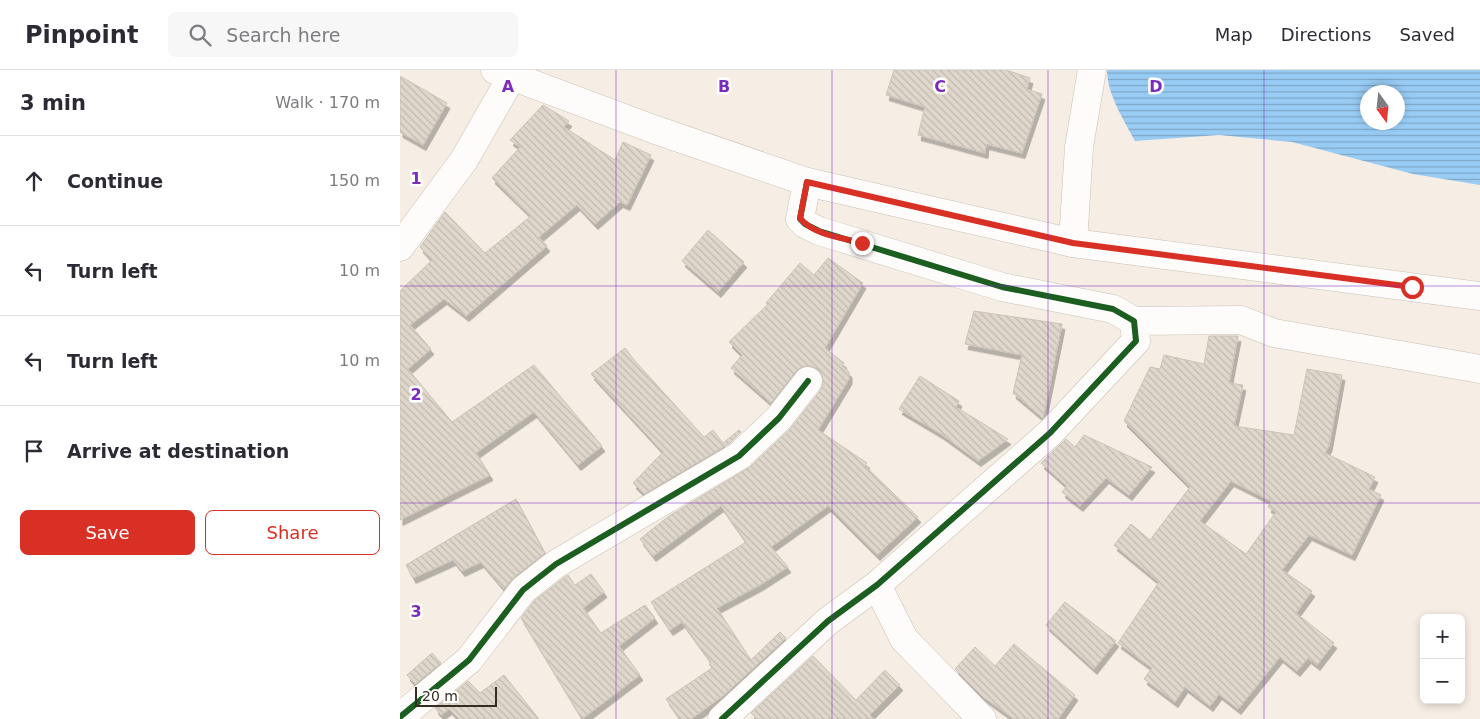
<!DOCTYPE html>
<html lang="en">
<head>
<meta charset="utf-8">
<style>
	:root { --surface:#fff; --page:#f7f7f7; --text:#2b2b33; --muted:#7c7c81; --line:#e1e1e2; --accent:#d93025 }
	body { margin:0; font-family:"DejaVu Sans",sans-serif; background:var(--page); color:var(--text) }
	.controls { position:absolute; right:15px; bottom:15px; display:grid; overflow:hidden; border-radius:8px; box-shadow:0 2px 8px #0003 }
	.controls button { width:45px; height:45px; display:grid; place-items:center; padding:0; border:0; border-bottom:1px solid var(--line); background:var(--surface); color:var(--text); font:25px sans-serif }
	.compass { position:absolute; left:960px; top:15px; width:45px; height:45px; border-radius:50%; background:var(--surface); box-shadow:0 2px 8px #0003; rotate:165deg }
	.scale { position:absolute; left:15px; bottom:12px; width:82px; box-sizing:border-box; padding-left:5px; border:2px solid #362d21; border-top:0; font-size:14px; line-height:18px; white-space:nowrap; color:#362d21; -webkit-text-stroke:4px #fefefe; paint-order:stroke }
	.stop { position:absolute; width:15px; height:15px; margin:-11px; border:4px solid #d93025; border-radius:50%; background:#fff }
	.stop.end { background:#d93025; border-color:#fff; box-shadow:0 1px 5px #0008 }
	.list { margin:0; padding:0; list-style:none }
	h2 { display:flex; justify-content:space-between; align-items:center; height:65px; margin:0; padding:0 20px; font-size:21px }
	h2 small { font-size:16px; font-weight:400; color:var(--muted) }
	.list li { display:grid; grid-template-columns:32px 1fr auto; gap:15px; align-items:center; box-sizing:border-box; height:90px; padding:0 20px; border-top:1px solid var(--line) }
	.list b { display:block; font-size:19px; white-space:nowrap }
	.list em { font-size:16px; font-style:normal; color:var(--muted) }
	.actions { display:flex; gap:10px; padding:15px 20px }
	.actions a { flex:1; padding:11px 0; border:1px solid var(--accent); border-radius:8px; text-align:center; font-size:18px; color:var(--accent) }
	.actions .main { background:var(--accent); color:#fff }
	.icon { flex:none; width:28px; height:28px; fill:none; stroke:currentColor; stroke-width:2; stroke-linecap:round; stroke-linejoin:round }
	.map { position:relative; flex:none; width:1080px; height:649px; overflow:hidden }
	header { display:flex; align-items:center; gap:30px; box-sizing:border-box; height:70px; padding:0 25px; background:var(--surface); border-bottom:1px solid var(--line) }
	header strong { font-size:24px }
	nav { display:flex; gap:28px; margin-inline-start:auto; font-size:18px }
	.search { width:350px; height:45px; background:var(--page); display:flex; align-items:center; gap:12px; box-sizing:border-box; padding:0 18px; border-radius:8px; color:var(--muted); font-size:19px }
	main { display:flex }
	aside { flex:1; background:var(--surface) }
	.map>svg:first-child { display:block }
</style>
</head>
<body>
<header>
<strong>Pinpoint</strong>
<div class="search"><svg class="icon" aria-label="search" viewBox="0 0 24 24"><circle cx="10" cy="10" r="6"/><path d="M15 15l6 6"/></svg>Search here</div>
<nav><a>Map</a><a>Directions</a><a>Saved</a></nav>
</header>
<main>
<aside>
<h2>3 min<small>Walk · 170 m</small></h2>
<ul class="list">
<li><svg class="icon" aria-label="ahead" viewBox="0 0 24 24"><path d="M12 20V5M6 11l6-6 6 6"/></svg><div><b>Continue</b></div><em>150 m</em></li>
<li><svg class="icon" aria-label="left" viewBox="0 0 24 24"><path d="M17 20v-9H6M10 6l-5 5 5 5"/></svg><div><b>Turn left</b></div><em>10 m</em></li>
<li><svg class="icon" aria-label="left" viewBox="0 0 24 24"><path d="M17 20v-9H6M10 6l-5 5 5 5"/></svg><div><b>Turn left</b></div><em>10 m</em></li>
<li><svg class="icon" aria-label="arrive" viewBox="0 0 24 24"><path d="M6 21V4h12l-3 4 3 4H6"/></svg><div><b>Arrive at destination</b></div></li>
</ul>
<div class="actions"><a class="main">Save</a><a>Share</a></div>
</aside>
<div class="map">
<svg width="1080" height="649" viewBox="0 0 1080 649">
	<defs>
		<pattern id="water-rules" width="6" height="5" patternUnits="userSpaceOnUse" patternTransform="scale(1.25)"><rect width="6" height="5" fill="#99ccf5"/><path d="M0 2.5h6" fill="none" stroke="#7ea6c6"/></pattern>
		<pattern id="building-back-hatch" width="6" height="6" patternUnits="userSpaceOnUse" patternTransform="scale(1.25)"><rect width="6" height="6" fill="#e0d7cc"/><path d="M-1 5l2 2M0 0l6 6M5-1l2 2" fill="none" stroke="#c1b9af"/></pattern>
		<filter id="shadow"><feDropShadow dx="3" dy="5.5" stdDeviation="0" flood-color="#0004"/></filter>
	</defs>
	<rect width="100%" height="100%" fill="#f6eee4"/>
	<path fill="url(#water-rules)" fill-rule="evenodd" d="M707,0H1080V115L1013,104L892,72L819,65L735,71C724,50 707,24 707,0ZM968,22H998V52H968Z"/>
	<path fill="url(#building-back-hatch)" stroke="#cbc3b9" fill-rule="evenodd" filter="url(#shadow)" d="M494,0H606L630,8L627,19L642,24L622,83L586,74L585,83L518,65L525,37L486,25Z
		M0,6L47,33L23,75L0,62Z
		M143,35L169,51L164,57L215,90L223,72L251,85L227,135L220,132L195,154L177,135L139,167L147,176L66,246L44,229L10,255L31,279L8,299L52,352L134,295L202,376L178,395L134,342L76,383L90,405L0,450V221L32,190L20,177L45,142L85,183L131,146L92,108L120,77L110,70Z
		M308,160L344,192L318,222L282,191Z
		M428,188L463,213L425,278L444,293L442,296L449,302V309L418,360L467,393L465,396L518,447L477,485L428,436L371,477L388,497L360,515L317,538L351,590L380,562L386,568L324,625L291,649H280L266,629L312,598L309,594L311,592L282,552L270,560L251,532L346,472L321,436L253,486L240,469L269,446L350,397L390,359L420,321L423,313L422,305L418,299L411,296H403L396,301L371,333L331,298L342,285L329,272L368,234L366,233L400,193L414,205Z
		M574,241L662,254L643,348L613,323L622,285L565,274Z
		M809,266H838L829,313L843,315L834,356L894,365L907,299L942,305L929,376L925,383L975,407L969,419L981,425L952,485L909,465L882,500L912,521L896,543L934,573L917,595L908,588L897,601L880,587L838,639L819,624L810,636L785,617L775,632L744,609L752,598L718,573L759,512L714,475L731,454L750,470L790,417L724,351L750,297L760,299L764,285L804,294ZM831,411L871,431L868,437L876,442L846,484L800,451Z
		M225,278L235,291L304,367L313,360L323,373L339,360L341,362L330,373L244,424L233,413L263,382L191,304Z
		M520,306L559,331L556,337L608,369L578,391L541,364L499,339Z
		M684,365L752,397L729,425L706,408L680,436L662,422L667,416L641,393L666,369L675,377Z
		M116,429L145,483L113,508L104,519L81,492L62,501L53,490L13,508L6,495Z
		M191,504L204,522L183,538L201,563L245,535L255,548L219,576L240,605L182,649L121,548L134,531L165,507L168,505L175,515Z
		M665,532L716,571L694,599L646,555Z
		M614,574L675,625L658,649H614L582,626L555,599L575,577L595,596Z
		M32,583L41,593L15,614L7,605Z
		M413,586L456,630L485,600L500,615L470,645L474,649H357L351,643Z
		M104,605L139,649H59L49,639L41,645L35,638L68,611L80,623Z"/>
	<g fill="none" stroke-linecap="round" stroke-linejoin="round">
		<g stroke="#c8c0b6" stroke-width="29">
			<path id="minor" d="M673,173L679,77L692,0
				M0,177L64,90L111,8
				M734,251L841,250L874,263L1080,299
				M477,515L504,569L582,649
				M0,647L69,590L123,520L156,494L339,386L379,348L408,311
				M322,649L428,551L477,515L650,363L736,271L734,251L713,239L602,217L419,161L405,154L400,149L407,112"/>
		</g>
		<g stroke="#c8c0b6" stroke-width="29">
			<path id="major" d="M95,0L253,59L407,112L673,173L1080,226"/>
		</g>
		<use href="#minor" stroke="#fefcfb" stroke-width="28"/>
		<use href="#major" stroke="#fefcfb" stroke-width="28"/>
		<g stroke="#fefefe" stroke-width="9">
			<path id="cycleway" d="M0,647L69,590L123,520L156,494L339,386L379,348L408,311
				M322,649L428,551L477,515L650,363L736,271L734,251L713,239L602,217L419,161L405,154L400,149L407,112"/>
		</g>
		<use href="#cycleway" stroke="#1b5e20" stroke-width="6"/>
	</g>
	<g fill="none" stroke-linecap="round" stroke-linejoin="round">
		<path stroke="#d93025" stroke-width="6" d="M462,173C443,168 413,165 400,148L407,112L673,173L1012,217"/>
	</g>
	<path fill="none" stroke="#7b2cbf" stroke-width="1" stroke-opacity="0.55" d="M216,0V649M432,0V649M648,0V649M864,0V649M0,216H1080M0,433H1080"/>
	<g font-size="16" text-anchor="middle" font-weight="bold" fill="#7b2cbf" stroke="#fefefe" stroke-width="5" stroke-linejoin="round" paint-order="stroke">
		<text x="108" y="22">A</text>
		<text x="324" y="22">B</text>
		<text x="540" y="22">C</text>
		<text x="756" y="22">D</text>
		<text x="16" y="114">1</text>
		<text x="16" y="330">2</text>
		<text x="16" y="547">3</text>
	</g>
</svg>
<div class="controls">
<button>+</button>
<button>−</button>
</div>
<svg class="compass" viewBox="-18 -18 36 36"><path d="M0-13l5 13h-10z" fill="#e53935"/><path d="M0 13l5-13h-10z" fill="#7c7c81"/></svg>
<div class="scale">20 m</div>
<div class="stop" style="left:1012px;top:217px"></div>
<div class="stop end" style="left:462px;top:173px"></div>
</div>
</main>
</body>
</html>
